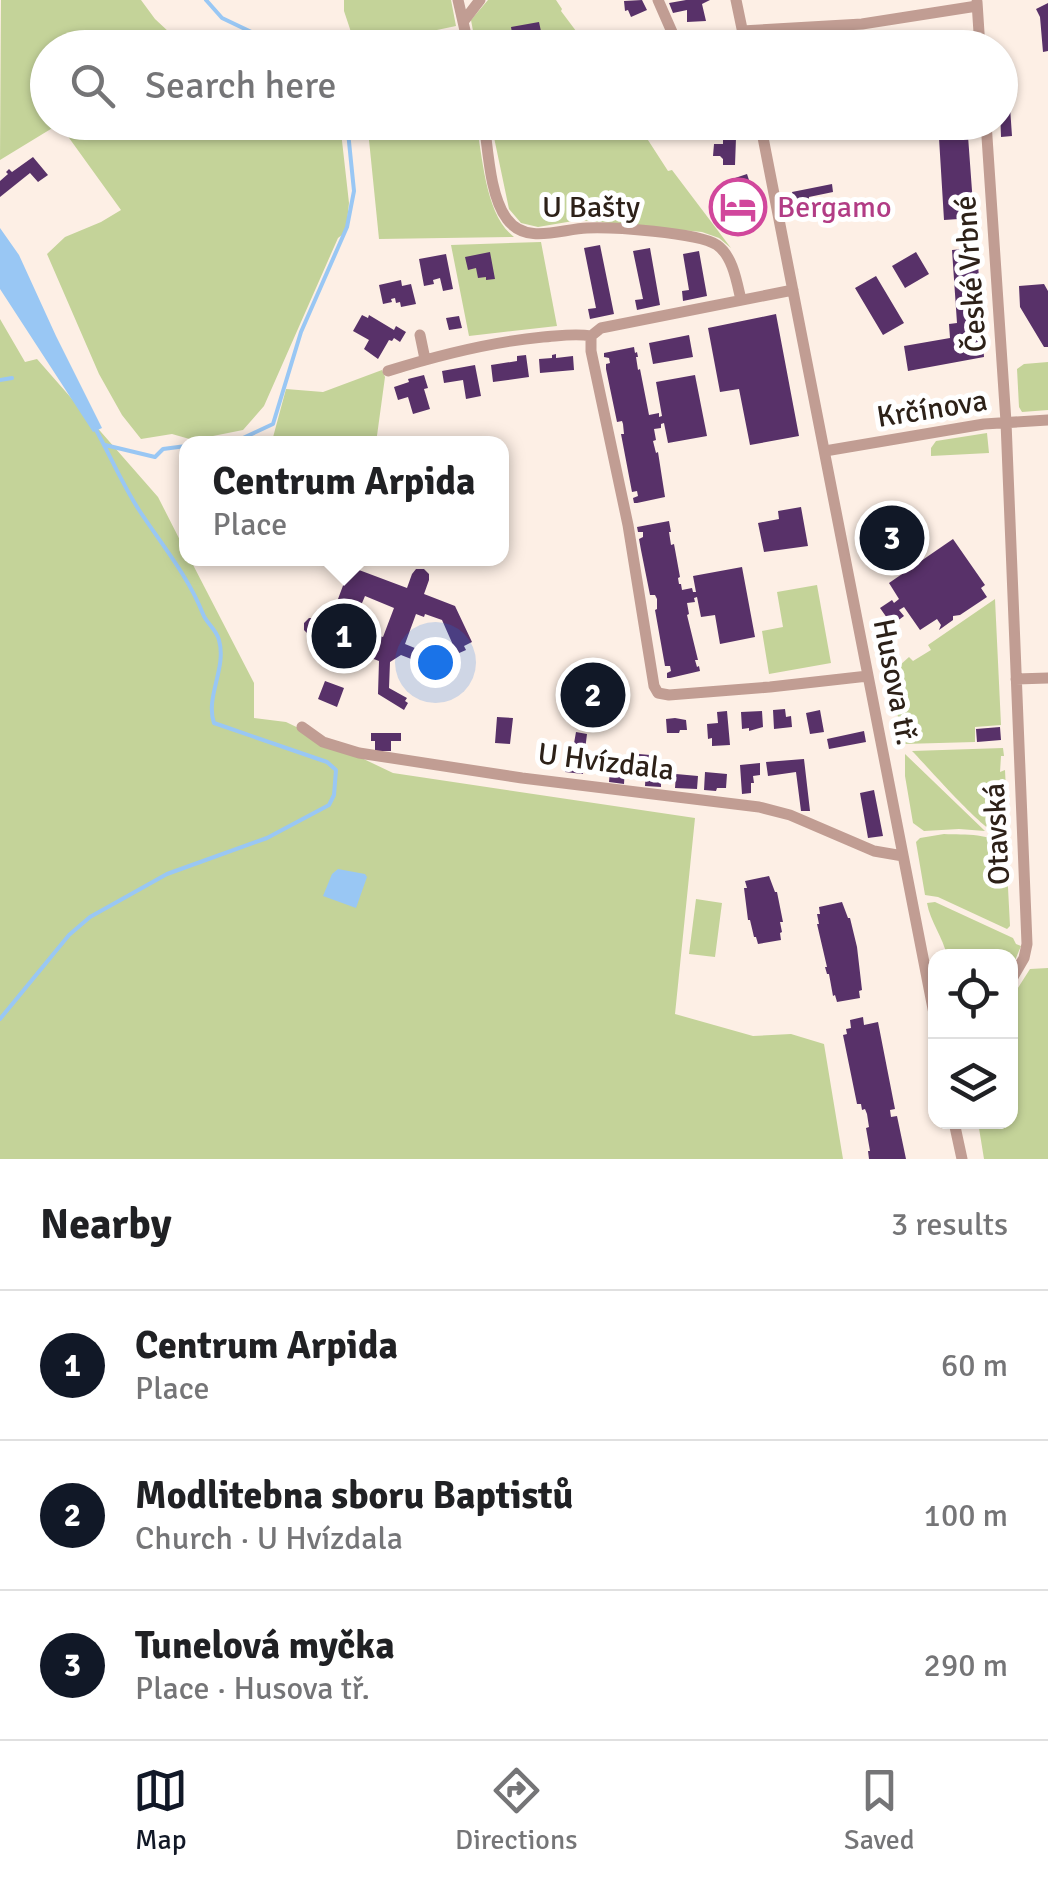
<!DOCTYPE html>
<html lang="en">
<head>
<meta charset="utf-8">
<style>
	:root { --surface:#fff; --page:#f6f6f6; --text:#202124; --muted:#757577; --line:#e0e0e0; --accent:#111827 }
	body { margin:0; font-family:Signika,sans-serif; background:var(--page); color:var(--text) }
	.controls { position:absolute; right:30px; bottom:30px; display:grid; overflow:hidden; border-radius:20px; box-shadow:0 2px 8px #0004 }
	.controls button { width:90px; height:90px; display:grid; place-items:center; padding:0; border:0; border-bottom:2px solid var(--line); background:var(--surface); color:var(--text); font:50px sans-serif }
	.you { position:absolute; left:435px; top:662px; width:35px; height:35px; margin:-25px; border:8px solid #fff; border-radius:50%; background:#1a73e8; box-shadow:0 0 0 15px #1a73e833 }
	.badge { display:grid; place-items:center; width:65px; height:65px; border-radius:50%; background:var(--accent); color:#fff; font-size:32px; font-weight:700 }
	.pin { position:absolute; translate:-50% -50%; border:5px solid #fff; box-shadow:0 2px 10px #0006 }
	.popup { position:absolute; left:179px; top:436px; width:330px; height:130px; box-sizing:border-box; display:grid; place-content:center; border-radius:20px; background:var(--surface); filter:drop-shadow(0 2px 8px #0005); font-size:32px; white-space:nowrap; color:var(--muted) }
	.popup b { font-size:38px; color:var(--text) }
	.popup::after { content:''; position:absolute; left:50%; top:100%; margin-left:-20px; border:20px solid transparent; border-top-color:var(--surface) }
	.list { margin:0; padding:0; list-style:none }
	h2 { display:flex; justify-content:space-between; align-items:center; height:130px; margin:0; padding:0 40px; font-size:42px }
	h2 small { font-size:32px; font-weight:400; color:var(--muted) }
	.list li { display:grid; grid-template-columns:65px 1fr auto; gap:30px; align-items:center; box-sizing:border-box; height:150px; padding:0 40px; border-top:2px solid var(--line) }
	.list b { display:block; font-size:38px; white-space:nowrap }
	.list p { margin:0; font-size:32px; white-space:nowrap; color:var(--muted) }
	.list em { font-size:32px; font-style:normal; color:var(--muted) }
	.icon { flex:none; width:55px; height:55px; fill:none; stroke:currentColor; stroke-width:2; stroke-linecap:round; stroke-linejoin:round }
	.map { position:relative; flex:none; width:1048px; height:1159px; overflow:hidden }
	.search { position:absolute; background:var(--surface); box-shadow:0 2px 8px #0004; left:30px; right:30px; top:30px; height:110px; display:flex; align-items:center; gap:25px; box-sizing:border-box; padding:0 35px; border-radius:55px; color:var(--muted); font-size:38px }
	.sheet { height:580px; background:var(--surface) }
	nav { display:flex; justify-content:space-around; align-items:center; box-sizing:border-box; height:140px; border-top:2px solid var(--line); background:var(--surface); font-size:28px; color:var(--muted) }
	nav a { display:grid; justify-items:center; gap:5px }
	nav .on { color:var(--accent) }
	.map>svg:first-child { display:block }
</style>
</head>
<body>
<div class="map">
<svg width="1048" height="1159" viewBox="0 0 1048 1159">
	<rect width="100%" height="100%" fill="#fdefe5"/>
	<path fill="#c4d399" d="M1,0H141L155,19L185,47L48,48V122L340,123L349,203L346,232L338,238L264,406L243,430L193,440L172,434L141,439L122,415L99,374L47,254L65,237L101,222L121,210L59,124L0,160Z
		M344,0H451L456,26L356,47L344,11Z
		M488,0H556L562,9L561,11L588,47H476L471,20Z
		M454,123H476C483,157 485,215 514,237L379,239L369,140Z
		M491,123H637L668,171L672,170L731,248L719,238L702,232L579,220L538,227L521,223L509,209Z
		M541,242L557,326L469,336L451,245Z
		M0,319L25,362L37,359L158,497L186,552V558L190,559L254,683V718L286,722L393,773L695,818L675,1014L753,1036L791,1034L824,1044L843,1159H0Z
		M1048,362V410L1022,412L1019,407L1017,369L1024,364Z
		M382,370L385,377L376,443L272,441L286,389L323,392Z
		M987,433L989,453L931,456V448L936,441Z
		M817,585L831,663L769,674L762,631L783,627L777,592Z
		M995,599L1001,725L975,727V742L903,744L890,674L909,657L913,661L931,650L928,645Z
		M1003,748L1004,756H1001L1000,772L1005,770L1008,833C1005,834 1003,835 1000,835C985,833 926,765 912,751Z
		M905,754L985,831L959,829L924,831L913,823L905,776Z
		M944,834C965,835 992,832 1006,849L1010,926L1007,929L938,897L925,895L916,842L920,838Z
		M696,899L722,903L715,957L689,954Z
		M935,902L1013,938L1016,944L1021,946L1011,970L1010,956H947C943,937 930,921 927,903Z
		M1048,968V1159H984L978,1122H1010L1011,999L1030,969Z"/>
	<path fill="#99c7f4" d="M0,228L19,255L56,336L102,428L93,432L0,289Z
		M338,869L365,874L367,877L356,908L323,896L332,874Z"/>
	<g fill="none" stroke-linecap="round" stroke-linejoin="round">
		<path stroke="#99c7f4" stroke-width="4" d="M206,0L222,18L285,48
			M0,380L12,378
			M205,444L243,438L273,424L301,332L347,227L354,191L347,122
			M105,445L155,457L163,449L186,446
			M0,1019L69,935L90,917L167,874L267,838L329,805L334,795L336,770L327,762L214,723C205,697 227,668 219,640C216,629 207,624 203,614C188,576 162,545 139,510C122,484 110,455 95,428"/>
	</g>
	<path fill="#583169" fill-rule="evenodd" d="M642,0L647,10L631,17L628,10L625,11L624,1Z
		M686,0H710L702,4L706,21L687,22V10L673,13L669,3Z
		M1048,3V51L1043,52L1040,17L1036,9Z
		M539,22L542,36L529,38V42L514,44L511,27Z
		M451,31L454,48H410V46L440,40L439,33Z
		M711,32L714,48H697L695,35Z
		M1010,107L1012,136L1001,137L1000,108Z
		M968,136L974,218L944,220L939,138Z
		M723,138H736L735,165H723V159L720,156H713L714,144H723Z
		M33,157L48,175L38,182L30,173L0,197V181L8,174L6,172L9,169L12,172Z
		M747,174L757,204L749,206L751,212L736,218L723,182Z
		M832,184L833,192L809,197V200L803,201L804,206L814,204L817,215L798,219L792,192Z
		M600,245L614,314L590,319L588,309L596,308L584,248Z
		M650,248L660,305L637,310L635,300L643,299L633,251Z
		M977,248L984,357L908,371L904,346L950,338L949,324L957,323L952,250Z
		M699,251L707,296L683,301L682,291L689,290L683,254Z
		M490,252L495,279L486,280V277L478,278L476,268L468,270L465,257Z
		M916,252L929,274L905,288L892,266Z
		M446,254L453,289L443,291L440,278L433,280L434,284L424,286L419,259Z
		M876,276L904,323L883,335L855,288Z
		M401,280L402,286L411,284L416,304L401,307L400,302L396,303L395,298L391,299L392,302L383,304L379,285Z
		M1044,284L1048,291V347H1044L1020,307L1019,286Z
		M776,314L799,436L750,445L739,389L720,392L708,328Z
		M362,315L368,318L369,315L394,330L396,326L406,332L400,342L394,338L392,341L389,340L378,359L364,349L369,340L353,331Z
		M459,316L462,328L449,330L446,318Z
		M689,335L693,357L653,364L649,343Z
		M634,347L635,353L637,352L638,357H636L638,370L640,369L649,415L659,413V417L662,416L656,382L695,375L707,436L668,443L664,423L661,424V428L654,429L656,440L653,441L656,453L658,452L665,497L637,503H634L633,498L638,496L637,491L632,492L621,434H624L623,424L622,421L617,422L606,369V364L610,363L609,358L604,357V353Z
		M556,354V358L573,356L574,370L540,373L539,359L552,358V355Z
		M526,355L529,377L493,382L491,365L517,361V356Z
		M475,365L481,396L466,399L463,380L444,383L442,371Z
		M424,375L428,388L424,389L430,409L413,414L408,397L398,400L394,387L409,382L408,379Z
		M801,507L808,546L764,552L758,523L779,519L778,511Z
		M669,521L671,532H669L671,545L674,544L680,577L678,578L679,584H681L682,590L692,588L693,592H696L693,576L742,567L755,637L720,644L715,615L701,617L697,597L694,598L695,602L687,603L689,614L687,615L698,660H695L697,667L699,666L700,671L670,678H667V673L671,671L670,666H665L655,610L657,609V599L655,595H650L641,550L639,539L643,537V532H638L637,527Z
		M910,524L915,532L882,554L871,543L891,530L894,534Z
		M953,539L985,585L981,588L987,597L960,615L953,616V620L939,630L941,625L937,619L920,630L904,607L899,610L904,616L892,625L880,608L892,600L894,603L899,599L889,583Z
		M356,564L359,570L407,588L412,574L416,569H424L429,574V580L424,594L455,606L472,642L464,646L466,650L457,654L442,620L425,614L424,617L416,614L405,644L432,655L443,678L436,680L435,677L430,679L424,664L401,655L390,662L389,688L407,698L405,701L408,703L404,710L378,694L379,661L309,635L304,630V623L309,618H316L329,623L347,575L344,569ZM365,596L394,608L383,637L352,627Z
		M613,680L614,694L602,695V700L573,702L572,691L597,690V686L601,685L600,681Z
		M325,681L344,688L337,707L318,699Z
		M785,709L786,717L791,716L792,727L774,729L773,710Z
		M820,710L824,732L810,734L806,713Z
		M727,711L730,745L712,746V738L708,739L707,724L718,723L717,712Z
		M762,711L763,727L749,731V728L742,729L741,712Z
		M497,717L513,718L510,744L495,743Z
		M675,718L686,720L687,730H680L679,733H667L666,719Z
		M1000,727L1001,740L977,742L976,729Z
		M864,731L866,742L829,749L827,739Z
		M576,732L587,734L585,750L573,749Z
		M371,733H401V741H391V751H375V741H371Z
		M639,754L661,756V787L645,786L646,768L656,769L658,772L657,768L656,761L648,760V766L639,765Z
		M579,755L584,758L583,774L565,772L567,756L578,757Z
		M804,759L810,811H801L796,772L768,776L766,762Z
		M760,763V775L753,776L754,783H751V793L742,794L740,765Z
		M618,766L625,767L624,784L609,782L610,770L617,771Z
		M705,772L727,774L726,788H717L716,791L704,790Z
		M676,774L698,776L697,789L675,788Z
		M874,790L883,836L868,838L860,793Z
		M769,876L775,892H777L783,922H780L782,932L780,933L781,940L758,944L756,937H754L750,920H748L744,888H747L745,881Z
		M842,902L848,918H850L857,947L862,990L859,991L860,998L837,1002L835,995L833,996L829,974H827L825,967H827L817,924H819L817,914H820L819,907Z
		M863,1017L864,1025L878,1022L895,1109L890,1110L891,1117L897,1116L906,1159H869L868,1151H870L866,1128L869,1127L867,1114L865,1109L862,1110L861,1104H857L843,1035L847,1034L846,1029L851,1028L850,1020Z"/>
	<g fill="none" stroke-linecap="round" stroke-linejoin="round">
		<path stroke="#c19d93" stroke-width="11" d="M458,0L469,48
			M658,0L679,48
			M736,0L746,48
			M977,2L980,48
			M463,22L480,0
			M742,31L862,24L977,6
			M484,122C488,150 490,197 507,219C526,245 561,229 587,228C611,227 697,232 717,245C733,256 737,283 741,300
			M760,122L936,1024
			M986,122L1006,422L1027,944L1024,958L1010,982
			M793,290L601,328L591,336V351L628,525L654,686L658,693L669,695L770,687L868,676
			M420,335L425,359
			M388,371C439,355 490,342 543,337C559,336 575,333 591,336
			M825,451L984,424L1048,420
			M1016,679L1048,678
			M302,727L323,742L359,753L522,778L759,807L790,815L874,851L903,856
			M954,1122L962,1159"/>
	</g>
	<defs>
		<g id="hotel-ring" transform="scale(2.875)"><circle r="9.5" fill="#fff" stroke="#d1479c" stroke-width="1.5"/><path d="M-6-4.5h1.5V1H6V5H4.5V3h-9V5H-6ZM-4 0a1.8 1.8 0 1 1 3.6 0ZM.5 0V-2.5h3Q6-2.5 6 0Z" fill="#d1479c"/></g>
	</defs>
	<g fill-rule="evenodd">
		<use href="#hotel-ring" x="738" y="207"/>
	</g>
	<g text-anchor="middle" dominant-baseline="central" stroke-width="10" stroke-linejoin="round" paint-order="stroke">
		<g font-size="30" fill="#2d2118" stroke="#fff">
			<text x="591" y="207">U Bašty</text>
			<text transform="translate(971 274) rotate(-94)">České Vrbné</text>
			<text transform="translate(932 409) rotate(-9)">Krčínova</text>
			<text transform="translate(895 682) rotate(79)">Husova tř.</text>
			<text transform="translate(606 762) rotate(7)">U Hvízdala</text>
			<text transform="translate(997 834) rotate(-93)">Otavská</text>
		</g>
		<g font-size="30" fill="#b23c85" stroke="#fff" text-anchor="start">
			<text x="777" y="207">Bergamo</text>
		</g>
	</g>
</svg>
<div class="controls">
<button><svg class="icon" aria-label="locate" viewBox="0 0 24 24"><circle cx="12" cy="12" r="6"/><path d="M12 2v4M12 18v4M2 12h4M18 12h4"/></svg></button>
<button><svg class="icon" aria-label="layers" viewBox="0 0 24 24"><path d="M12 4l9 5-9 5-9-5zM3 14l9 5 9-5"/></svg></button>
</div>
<div class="you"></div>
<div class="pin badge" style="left:344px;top:636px">1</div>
<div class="popup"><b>Centrum Arpida</b>Place</div>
<div class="pin badge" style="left:593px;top:695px">2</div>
<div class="pin badge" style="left:892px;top:538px">3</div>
<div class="search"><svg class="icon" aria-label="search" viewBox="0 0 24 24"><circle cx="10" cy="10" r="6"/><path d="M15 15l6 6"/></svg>Search here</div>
</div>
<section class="sheet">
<h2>Nearby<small>3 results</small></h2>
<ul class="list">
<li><span class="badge">1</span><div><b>Centrum Arpida</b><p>Place</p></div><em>60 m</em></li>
<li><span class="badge">2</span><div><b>Modlitebna sboru Baptistů</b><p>Church · U Hvízdala</p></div><em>100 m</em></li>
<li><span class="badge">3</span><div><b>Tunelová myčka</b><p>Place · Husova tř.</p></div><em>290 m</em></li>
</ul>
</section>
<nav>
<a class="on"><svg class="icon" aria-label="map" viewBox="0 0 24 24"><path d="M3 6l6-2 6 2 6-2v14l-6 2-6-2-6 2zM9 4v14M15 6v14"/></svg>Map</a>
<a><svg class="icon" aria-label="directions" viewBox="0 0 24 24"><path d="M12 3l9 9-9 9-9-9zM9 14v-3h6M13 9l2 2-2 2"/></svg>Directions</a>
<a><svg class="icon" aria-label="saved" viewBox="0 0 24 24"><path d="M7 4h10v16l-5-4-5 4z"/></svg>Saved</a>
</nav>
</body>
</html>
